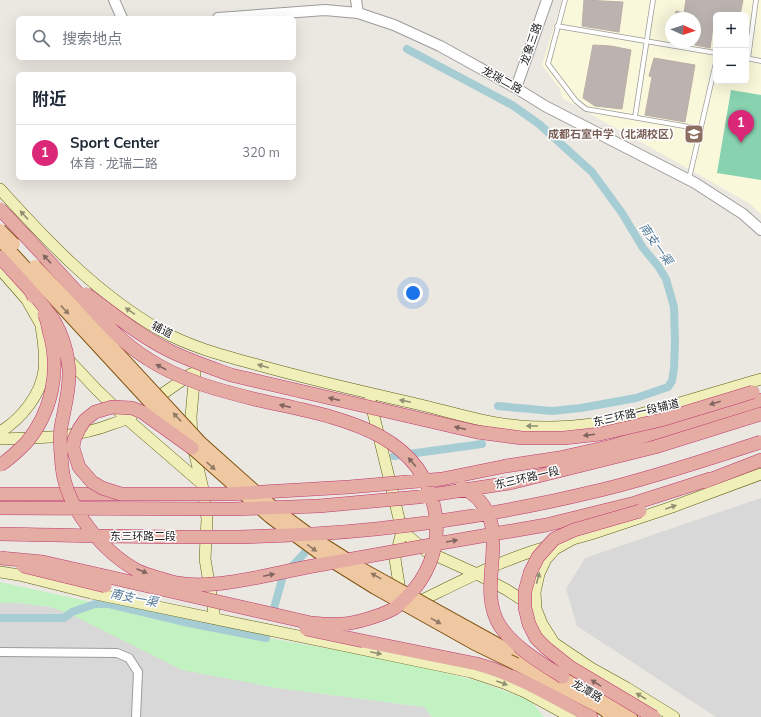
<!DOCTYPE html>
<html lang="zh">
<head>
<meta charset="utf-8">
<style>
	:root { --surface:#fff; --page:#f2f2f3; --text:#1f2937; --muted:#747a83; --line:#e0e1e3; --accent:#db2777 }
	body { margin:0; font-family:"Nunito Sans","Noto Sans SC",sans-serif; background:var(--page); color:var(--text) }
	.controls { position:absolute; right:12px; top:12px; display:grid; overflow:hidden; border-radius:6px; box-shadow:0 4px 16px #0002 }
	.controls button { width:36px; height:36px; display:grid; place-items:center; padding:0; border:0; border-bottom:1px solid var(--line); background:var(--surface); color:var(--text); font:20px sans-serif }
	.compass { position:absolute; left:665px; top:12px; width:36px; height:36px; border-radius:50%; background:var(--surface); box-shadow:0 4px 16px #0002; rotate:93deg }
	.you { position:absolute; left:413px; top:293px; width:14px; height:14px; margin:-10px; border:3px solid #fff; border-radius:50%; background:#1a73e8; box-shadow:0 0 0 6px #1a73e833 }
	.badge { display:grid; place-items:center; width:26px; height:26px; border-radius:50%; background:var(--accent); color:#fff; font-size:13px; font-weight:700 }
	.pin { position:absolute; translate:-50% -33px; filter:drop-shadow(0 1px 2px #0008) }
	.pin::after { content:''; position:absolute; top:21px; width:14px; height:12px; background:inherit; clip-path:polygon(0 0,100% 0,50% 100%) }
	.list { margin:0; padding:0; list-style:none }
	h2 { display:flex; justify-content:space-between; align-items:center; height:52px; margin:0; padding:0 16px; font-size:17px }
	h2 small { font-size:13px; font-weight:400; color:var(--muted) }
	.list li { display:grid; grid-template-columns:26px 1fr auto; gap:12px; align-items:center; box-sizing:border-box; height:56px; padding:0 16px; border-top:1px solid var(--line) }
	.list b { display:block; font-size:15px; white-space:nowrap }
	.list p { margin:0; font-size:13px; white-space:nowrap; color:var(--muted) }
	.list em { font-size:13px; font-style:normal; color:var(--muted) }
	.icon { flex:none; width:22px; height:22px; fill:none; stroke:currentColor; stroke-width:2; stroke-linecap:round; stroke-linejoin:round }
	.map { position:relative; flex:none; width:761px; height:717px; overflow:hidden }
	.search { position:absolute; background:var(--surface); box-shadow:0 4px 16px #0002; left:16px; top:16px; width:280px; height:44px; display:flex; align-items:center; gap:10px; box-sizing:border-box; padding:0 14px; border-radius:6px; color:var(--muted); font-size:15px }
	.panel { position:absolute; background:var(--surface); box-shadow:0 4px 16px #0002; left:16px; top:72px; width:280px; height:108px; border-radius:6px }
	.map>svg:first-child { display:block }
</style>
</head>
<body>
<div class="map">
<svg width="761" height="717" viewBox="0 0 761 717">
	<rect width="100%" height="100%" fill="#ebe7e1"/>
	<path fill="#d9d8d8" d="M761,498V717H716L577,626L566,589L585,558Z
		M0,603H18L51,607L277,688L424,707L432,717H0Z"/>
	<path fill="#faf8db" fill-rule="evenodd" d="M562,0H761V214L750,204L717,185L562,98L560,89L542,65ZM716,15H746V81H716ZM671,18H695V42H671Z"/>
	<path fill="#c2f1c2" d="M0,582L197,625L401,662L478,681L531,701L544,717H432L424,707L277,688L182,670L74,616L51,607L18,603H0Z"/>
	<path fill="#88d2b0" d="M731,90L761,95V180L717,173Z"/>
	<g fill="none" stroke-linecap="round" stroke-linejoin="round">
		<path stroke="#a7cdd4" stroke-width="8" d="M407,49L512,105L539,124L592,172L622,213L643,248L658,266L666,279L674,307L675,343L674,368L672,381L668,387L636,398L581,408L552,411L498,406
			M394,456L482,444
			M274,608L283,576L312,545
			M0,618H64L72,612L95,604H109L189,623L266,638"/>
	</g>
	<path fill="#bbb3af" stroke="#bbada6" d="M584,0L623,2L619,32L582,26Z
		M686,0H743L740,15H716V20H714L710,48L695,45V18H675L676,11L684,13Z
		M593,45L611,46L631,50L622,109L595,106L583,98Z
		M654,58L695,65L685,122L645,115L652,77L649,76Z"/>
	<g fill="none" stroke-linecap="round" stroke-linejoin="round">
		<g stroke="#9c9c9c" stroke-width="5.5">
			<path id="service" d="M565,0L548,64L576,101L586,109L701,129
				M557,26L716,53
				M746,58L761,61
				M748,59L756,0
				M635,117L653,0
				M689,179L716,62"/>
		</g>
		<g stroke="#9c9c9c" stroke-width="10">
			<path id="minor" d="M0,652L117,653L129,658L138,672L136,717"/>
		</g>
		<g stroke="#9c9c9c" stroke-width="12">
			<path id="tertiary" d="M114,0L122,18
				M356,0L358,13
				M218,18L325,10L358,13L394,25L440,46L516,88L545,106L695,183L743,214L761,230
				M516,88L547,0"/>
		</g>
		<g stroke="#606211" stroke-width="12">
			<path id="secondary" d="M0,189C48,242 97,294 160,330C190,347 225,356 258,365C311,380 364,392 417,404C451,412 485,423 520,426C542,428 577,427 599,423C614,421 629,417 644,413C683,403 722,390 761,379
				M0,269L27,300L40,323L50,336
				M66,357L96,389L127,419L201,483
				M195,372L191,416L192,442L203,489L207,519L205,559L215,619
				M370,400L402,531L395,559L401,597
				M151,402L191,374
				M0,432C21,419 41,395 44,370C46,355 43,340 41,326
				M0,439C38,438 77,438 112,424C119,422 126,420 132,415
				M402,531L426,551L477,574L507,590L530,605
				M0,572L19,575L91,593L471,672L504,683L525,692L571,717
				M414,604C458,583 502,559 550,546
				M674,717L627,688L591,668L554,643L542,624L536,609L535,592L539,574L546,559L555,549L573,539L591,534L672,507L761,474"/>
		</g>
		<g stroke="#805311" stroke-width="14">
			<path id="primary" d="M508,650L536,664
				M516,664L603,709L613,717
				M554,673L631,717"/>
		</g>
		<g stroke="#bf3870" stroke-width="14">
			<path id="trunk" d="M506,466L559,458L612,446L761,400
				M704,482L761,460
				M510,483L655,447L761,414
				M0,494H117
				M546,525L635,503L710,479
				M363,641L477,664C518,675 554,698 591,717"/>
		</g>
		<use href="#service" stroke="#fff" stroke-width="4"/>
		<use href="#minor" stroke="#fff" stroke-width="8"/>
		<use href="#tertiary" stroke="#fff" stroke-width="10"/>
		<use href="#secondary" stroke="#f0efba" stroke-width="11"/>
		<use href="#primary" stroke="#efc8a2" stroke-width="12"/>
		<use href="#trunk" stroke="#e4aca3" stroke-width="13"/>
		<g stroke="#805311" stroke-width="14" stroke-linecap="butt">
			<path id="primary-bridge" d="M0,230L14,244
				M0,240L192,448L270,517L322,555L375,588L475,644L516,664
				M35,266L90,323L201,443L276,510L318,541L362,569L508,650"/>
		</g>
		<g stroke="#bf3870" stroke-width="14" stroke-linecap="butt">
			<path id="trunk-bridge" d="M0,209C26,236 51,264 77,292C99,316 120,342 148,359C180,380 218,390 254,399C326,416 428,426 436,520C439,549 427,578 406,598C402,601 399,605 395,608C383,615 354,624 341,624C331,625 321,624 311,623L43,562L0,558
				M0,257L30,290L34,297
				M30,290C51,314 63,329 68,361C68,365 70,371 69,375C69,393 64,410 61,427C59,439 61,454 62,467C66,508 103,552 138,571C147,575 168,581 177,583C217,590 273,573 313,566C391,552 468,538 546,525
				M86,294C113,313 138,335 168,350C188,360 209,367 231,375L477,432L522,438H564L600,434L661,420L753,392
				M192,448L142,412L132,408L112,407L95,412L85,420L79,429L74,440L73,448L79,467L92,482L102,488L121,494H229L349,487L442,479L506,466
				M0,465C10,459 18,451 26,443C52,412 61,370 49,331C48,325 47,319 44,314
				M462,487C468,491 475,495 479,500C511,535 475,587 500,626C515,648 541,663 563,677
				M0,508L232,509L319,506L418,497L510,483
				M640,511L574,530L554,539L538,557L530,573L525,591V608L529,624L536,638L546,648L570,667L654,717
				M0,534C125,536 251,542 376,529C452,521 527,508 601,490C655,477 708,459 761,442
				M23,566L105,586
				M306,629L363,641"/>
		</g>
		<use href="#primary-bridge" stroke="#efc8a2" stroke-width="12"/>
		<use href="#trunk-bridge" stroke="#e4aca3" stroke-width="13"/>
	</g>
	<defs><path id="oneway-solid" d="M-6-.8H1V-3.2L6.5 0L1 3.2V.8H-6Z"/></defs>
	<g fill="#909072">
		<use href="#oneway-solid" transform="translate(24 215) rotate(-133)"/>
		<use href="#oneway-solid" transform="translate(130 311) rotate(-145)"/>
		<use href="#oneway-solid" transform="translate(263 366) rotate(-164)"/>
		<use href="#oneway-solid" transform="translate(405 401) rotate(-168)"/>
		<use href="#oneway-solid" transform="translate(532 426) rotate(-180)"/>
		<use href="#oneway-solid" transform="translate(671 507) rotate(-19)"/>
		<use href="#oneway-solid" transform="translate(538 578) rotate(-75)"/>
		<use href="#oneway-solid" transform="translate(376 653) rotate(12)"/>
		<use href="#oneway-solid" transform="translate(502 683) rotate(20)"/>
		<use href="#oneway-solid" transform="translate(641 696) rotate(-149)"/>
	</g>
	<g fill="#80645f">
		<use href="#oneway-solid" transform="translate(47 259) rotate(-133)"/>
		<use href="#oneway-solid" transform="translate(161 367) rotate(-152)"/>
		<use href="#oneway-solid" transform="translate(334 399) rotate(-167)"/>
		<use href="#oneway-solid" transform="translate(715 403) rotate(163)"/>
		<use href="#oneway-solid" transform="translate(285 406) rotate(-167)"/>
		<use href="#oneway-solid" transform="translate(460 428) rotate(-167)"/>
		<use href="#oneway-solid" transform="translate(589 435) rotate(173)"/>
		<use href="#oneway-solid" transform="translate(412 462) rotate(-131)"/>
		<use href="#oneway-solid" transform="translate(452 541) rotate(-10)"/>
		<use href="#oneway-solid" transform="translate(142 571) rotate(23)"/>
		<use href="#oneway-solid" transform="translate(269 575) rotate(-12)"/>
		<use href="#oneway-solid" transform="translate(596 683) rotate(-148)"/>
	</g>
	<g fill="#907a65">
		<use href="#oneway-solid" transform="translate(65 310) rotate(47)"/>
		<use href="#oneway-solid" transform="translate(177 417) rotate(-133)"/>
		<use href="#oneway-solid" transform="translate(211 466) rotate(42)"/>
		<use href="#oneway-solid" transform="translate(312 548) rotate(36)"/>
		<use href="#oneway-solid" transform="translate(376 576) rotate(-151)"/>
		<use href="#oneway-solid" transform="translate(436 621) rotate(29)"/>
	</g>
	<defs>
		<g id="school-square" transform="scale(1)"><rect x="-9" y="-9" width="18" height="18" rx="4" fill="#8d6e63" stroke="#fff"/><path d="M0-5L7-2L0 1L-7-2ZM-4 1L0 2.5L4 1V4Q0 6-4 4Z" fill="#fff"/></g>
	</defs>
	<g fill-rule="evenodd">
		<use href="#school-square" x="694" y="134"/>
	</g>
	<g text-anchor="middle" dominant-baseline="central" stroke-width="3" stroke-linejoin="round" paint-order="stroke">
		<g font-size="11" fill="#1b1b1b" stroke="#fff">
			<text transform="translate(531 44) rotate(-71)">龙象三路</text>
			<text transform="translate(502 80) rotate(29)">龙瑞二路</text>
			<text transform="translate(162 330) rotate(27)">辅道</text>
			<text transform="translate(636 413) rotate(-13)">东三环路一段辅道</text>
			<text transform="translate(527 478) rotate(-13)">东三环路一段</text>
			<text x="143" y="536">东三环路二段</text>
			<text transform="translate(587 691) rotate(30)">龙潭路</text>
		</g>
		<g font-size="11" font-weight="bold" fill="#785e54" stroke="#fff" text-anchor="end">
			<text x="680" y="134">成都石室中学（北湖校区）</text>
		</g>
		<g font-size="12" font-style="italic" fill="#517997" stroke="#fff">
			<text transform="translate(656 244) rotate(55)">南支一渠</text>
			<text transform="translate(134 598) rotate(11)">南支一渠</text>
		</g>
	</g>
</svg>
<div class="controls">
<button>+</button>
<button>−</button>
</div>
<svg class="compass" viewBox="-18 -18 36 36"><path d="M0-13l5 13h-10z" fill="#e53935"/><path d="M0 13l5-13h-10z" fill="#747a83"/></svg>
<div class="you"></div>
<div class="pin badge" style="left:741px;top:143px">1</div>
<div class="search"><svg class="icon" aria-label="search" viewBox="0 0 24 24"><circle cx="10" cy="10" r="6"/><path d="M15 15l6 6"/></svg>搜索地点</div>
<section class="panel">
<h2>附近<small></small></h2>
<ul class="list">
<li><span class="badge">1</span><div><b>Sport Center</b><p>体育 · 龙瑞二路</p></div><em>320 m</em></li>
</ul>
</section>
</div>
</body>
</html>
